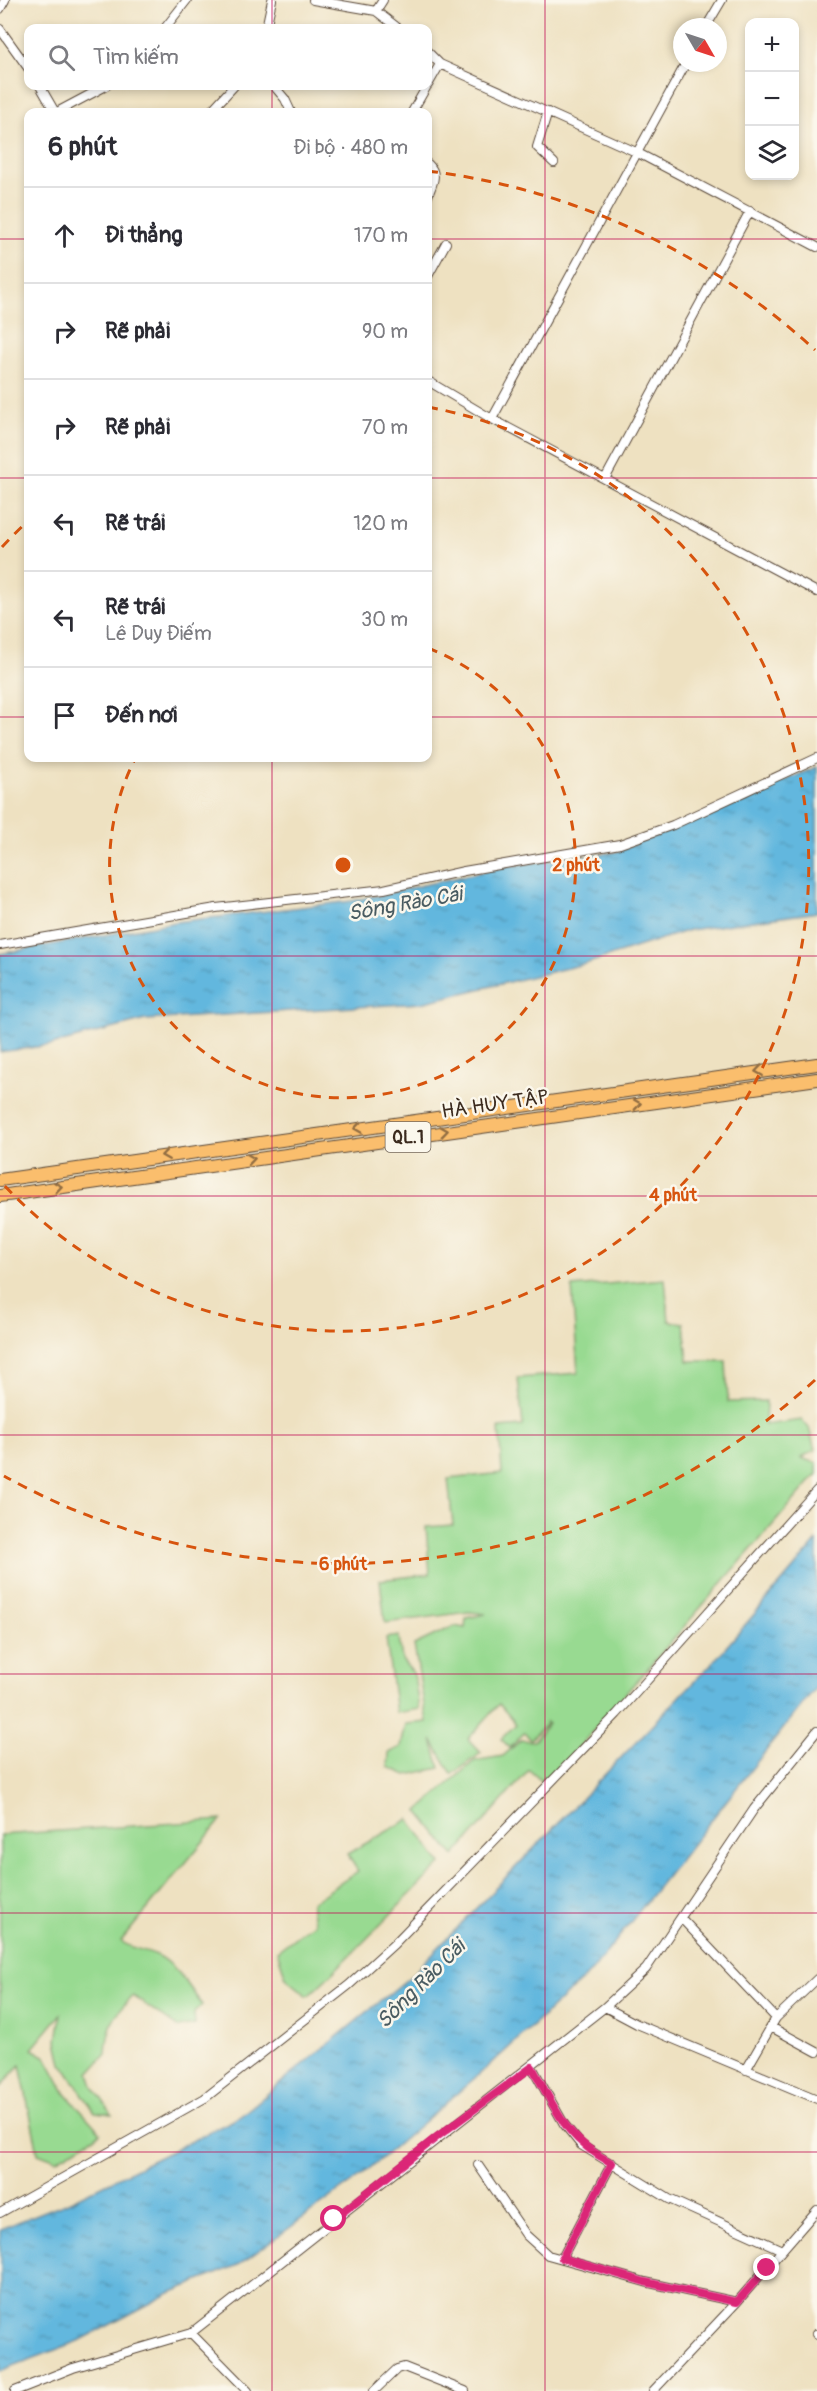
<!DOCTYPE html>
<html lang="vi">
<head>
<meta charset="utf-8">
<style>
	:root { --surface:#fff; --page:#f2f2f3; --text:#2b2b33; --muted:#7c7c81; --line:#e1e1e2 }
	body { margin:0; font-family:Pangolin,sans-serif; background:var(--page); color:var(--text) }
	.controls { position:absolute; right:18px; top:18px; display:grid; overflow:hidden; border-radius:12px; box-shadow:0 3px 9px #0003 }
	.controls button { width:54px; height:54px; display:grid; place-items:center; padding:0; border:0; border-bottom:2px solid var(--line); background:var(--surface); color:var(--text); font:30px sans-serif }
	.compass { position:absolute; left:673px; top:18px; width:54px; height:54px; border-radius:50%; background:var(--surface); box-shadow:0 3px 9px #0003; rotate:129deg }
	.stop { position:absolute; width:18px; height:18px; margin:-14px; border:4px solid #db2777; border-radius:50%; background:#fff }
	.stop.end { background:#db2777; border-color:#fff; box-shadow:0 2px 6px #0008 }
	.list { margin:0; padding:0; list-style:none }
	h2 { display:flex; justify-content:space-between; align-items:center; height:78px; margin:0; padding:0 24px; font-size:26px }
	h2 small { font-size:20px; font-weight:400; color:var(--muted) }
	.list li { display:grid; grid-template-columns:39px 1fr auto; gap:18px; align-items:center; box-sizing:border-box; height:96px; padding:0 24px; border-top:2px solid var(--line) }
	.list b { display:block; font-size:22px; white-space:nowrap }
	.list p { margin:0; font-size:20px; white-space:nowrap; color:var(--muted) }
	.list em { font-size:20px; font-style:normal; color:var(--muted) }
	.icon { flex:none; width:33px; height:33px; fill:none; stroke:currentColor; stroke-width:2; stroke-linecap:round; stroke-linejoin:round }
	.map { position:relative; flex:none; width:817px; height:2391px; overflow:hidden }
	.search { position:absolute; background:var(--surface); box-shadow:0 3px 9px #0003; left:24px; top:24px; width:408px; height:66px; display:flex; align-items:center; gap:15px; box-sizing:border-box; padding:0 21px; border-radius:12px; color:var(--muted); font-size:22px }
	.panel { position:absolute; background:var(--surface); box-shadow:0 3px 9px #0003; left:24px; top:108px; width:408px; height:654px; border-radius:12px }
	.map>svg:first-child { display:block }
</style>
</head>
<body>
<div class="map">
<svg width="817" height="2391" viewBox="0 0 817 2391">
	<defs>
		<pattern id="water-ripples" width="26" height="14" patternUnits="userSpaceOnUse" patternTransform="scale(1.5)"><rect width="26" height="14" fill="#62b7de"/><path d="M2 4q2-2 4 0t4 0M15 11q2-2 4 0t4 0" fill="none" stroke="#5295b3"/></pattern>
	</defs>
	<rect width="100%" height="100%" fill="#fbf7ec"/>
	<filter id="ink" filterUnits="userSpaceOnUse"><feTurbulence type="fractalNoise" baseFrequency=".0167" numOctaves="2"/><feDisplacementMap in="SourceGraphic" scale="12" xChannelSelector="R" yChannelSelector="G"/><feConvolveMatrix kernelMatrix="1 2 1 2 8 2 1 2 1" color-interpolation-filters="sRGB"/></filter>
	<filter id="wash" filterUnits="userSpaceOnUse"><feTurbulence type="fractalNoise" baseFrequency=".008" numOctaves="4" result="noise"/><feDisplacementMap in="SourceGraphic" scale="24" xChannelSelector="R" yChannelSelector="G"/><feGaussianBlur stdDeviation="1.35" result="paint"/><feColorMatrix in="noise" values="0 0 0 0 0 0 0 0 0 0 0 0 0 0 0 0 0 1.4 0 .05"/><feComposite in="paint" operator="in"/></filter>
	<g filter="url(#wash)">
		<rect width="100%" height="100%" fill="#eee1c1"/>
		<path fill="#98da91" stroke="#6a8258" stroke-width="1.5" d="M665,1279L669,1321L684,1323L688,1361H726L728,1402L766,1401L765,1425L802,1420L809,1428L815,1450L801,1458L817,1463V1474L546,1785L529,1770L454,1856L418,1811L474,1761L503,1756L521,1740L534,1741L548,1724L545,1721L546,1724L531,1739L524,1733L510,1748L501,1739L516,1724L499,1704L468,1739L481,1753L452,1774L432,1740L440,1768L407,1775L388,1767L389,1753L401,1747L406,1724L427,1722L414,1645L454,1626L465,1628L466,1618L486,1614L469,1612L385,1623L380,1580L430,1574L426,1527L453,1525L448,1479L502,1473L499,1428L523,1426L518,1378L578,1373L572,1287Z
			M399,1636L402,1660L414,1674L419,1709L396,1713L386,1638Z
			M409,1819L441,1864C396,1907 354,1954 308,1996L286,1978L277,1951L314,1923L311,1903L358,1871L347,1854Z
			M221,1820L121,1941C132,1950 144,1949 157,1955C176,1964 190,1988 202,2005L194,2013L195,2025L179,2028L133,1996C114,2013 107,2029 106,2054L89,2073L93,2086L112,2114L95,2112L62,2064L57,2041L61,2014L32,2049L46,2057L66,2094L101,2133L56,2160L38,2153L20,2065L0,2088V1835Z"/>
		<path fill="url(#water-ripples)" stroke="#4e707e" stroke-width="1.5" d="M817,767V912L689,930L588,963L421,1003L145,1020L51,1045L0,1052V954L176,922L352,901L508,866L616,852Z
			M817,1541V1686L592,1971L490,2065L363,2174L240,2264L170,2293L79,2341L0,2371V2229L68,2202L238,2118L411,1976L715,1660Z"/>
	</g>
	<g filter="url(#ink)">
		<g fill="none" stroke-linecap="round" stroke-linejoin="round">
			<g stroke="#564536" stroke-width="10">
				<path id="minor" d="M313,0L376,11
					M383,0L376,11L398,28
					M0,9L5,0
					M706,27L722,0
					M165,28L187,0
					M266,28L272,0
					M0,29L28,68
					M428,52L440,64L636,152L817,247
					M686,63L492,419L817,592
					M428,85L440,64
					M40,86L55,112
					M274,86L285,99L291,112
					M57,112L106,86
					M210,112L234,86
					M412,112L427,86
					M548,112L537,147L554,163
					M428,164C439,174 432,184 428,196
					M428,276L446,243
					M428,381L492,419
					M605,479L750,211
					M0,945L216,908L384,889L464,871L620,844L673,825L817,758
					M681,1918L776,2018
					M605,2007L637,2024L817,2099
					M771,2027L817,2052
					M532,2067L564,2124L581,2145L669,2199L782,2250
					M746,2070L776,2018L817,1979
					M478,2165L526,2235L548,2255L645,2282L737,2302
					M0,2213L205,2098L349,1985L394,1944L617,1714L817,1490
					M562,2258L612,2163
					M191,2333L248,2391
					M816,2334L817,2335
					M15,2391L73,2368L191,2333L605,2007L646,1969L754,1809L817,1731
					M374,2391L397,2369L404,2367L465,2391
					M653,2391L737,2302L817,2210"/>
			</g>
			<g stroke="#564536" stroke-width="14">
				<path id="primary" d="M0,1180L817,1064
					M0,1196L817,1079"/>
			</g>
			<use href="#minor" stroke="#fff" stroke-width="8"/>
			<use href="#primary" stroke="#fabe6d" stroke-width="12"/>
		</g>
		<defs><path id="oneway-chevron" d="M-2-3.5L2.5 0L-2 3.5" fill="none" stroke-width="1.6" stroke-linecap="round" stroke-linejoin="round" transform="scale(1.5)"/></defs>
		<g stroke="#916d42">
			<use href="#oneway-chevron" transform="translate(759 1071) rotate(172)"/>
			<use href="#oneway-chevron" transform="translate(637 1104) rotate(-8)"/>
			<use href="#oneway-chevron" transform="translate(358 1128) rotate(172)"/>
			<use href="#oneway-chevron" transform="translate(444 1131) rotate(-8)"/>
			<use href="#oneway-chevron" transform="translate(165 1155) rotate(172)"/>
			<use href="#oneway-chevron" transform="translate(251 1159) rotate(-8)"/>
			<use href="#oneway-chevron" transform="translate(58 1187) rotate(-8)"/>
		</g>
	</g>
	<g fill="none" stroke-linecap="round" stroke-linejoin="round" filter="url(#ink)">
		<path stroke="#db2777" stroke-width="8" d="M334,2219L438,2136L532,2067C557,2111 565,2139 612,2163L562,2258L645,2282L737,2302L767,2268"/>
	</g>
	<path fill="none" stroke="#c2185b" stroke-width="1.5" stroke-opacity="0.55" d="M272,0V28M545,0V2391M272,86V112M0,239H28M428,239H817M0,478H28M428,478H817M0,717H28M428,717H817M272,758V2391M0,956H817M0,1196H817M0,1435H817M0,1674H817M0,1913H817M0,2152H817"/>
	<g fill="none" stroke="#d7540e" stroke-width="3" stroke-dasharray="10 8">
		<path d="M428 648A233 233 0 1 1 135 759"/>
		<path d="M2 547A466 466 0 0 1 28 521M428 407A466 466 0 1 1 2 1183"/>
		<path d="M815 1380A699 699 0 0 1 4 1476M428 171A699 699 0 0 1 815 350"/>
	</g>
	<g text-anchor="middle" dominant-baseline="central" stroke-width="5" stroke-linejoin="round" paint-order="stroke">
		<rect fill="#fbf7ec" stroke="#75685c" stroke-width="1.5" x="385.5" y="1122" width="45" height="30" rx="4.5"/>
		<g font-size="18" font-weight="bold" fill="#3b2a1e">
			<text x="408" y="1137">QL.1</text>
		</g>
		<g font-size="20" fill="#3b2a1e" stroke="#fbf7ec">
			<text transform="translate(495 1104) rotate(-8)">HÀ HUY TẬP</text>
		</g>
		<g font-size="21" font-style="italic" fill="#495b61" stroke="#fbf7ec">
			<text transform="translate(405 904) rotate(-10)">Sông Rào Cái</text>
			<text transform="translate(421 1984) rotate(-45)">Sông Rào Cái</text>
		</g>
	</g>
	<circle cx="343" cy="865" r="9" fill="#d7540e" stroke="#fbf7ec" stroke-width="3"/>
	<g font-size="18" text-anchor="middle" font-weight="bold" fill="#d7540e" stroke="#fbf7ec" stroke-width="5" stroke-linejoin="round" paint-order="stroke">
		<text x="576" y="871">2 phút</text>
		<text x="673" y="1201">4 phút</text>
		<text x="343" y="1570">6 phút</text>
	</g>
</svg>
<div class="controls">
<button>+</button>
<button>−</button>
<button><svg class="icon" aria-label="layers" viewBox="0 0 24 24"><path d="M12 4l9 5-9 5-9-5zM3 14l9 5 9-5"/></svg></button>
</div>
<svg class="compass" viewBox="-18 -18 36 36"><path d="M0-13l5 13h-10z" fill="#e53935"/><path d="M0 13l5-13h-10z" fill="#7c7c81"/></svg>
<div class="stop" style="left:334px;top:2219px"></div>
<div class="stop end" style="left:767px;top:2268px"></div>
<div class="search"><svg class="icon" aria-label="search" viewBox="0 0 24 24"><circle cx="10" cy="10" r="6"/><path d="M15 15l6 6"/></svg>Tìm kiếm</div>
<section class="panel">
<h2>6 phút<small>Đi bộ · 480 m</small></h2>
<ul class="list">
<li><svg class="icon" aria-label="ahead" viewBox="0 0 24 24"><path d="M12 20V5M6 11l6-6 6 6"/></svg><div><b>Đi thẳng</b></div><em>170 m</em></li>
<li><svg class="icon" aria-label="right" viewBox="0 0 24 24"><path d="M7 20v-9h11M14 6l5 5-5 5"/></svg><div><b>Rẽ phải</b></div><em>90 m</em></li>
<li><svg class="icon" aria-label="right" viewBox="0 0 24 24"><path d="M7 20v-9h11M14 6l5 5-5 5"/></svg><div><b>Rẽ phải</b></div><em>70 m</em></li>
<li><svg class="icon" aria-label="left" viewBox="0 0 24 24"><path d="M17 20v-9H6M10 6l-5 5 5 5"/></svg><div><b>Rẽ trái</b></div><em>120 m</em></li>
<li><svg class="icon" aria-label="left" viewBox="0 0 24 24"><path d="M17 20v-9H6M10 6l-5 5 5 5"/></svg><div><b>Rẽ trái</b><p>Lê Duy Điếm</p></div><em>30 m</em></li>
<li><svg class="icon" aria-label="arrive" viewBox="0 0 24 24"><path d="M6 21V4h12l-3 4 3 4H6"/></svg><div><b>Đến nơi</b></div></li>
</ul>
</section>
</div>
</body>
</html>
